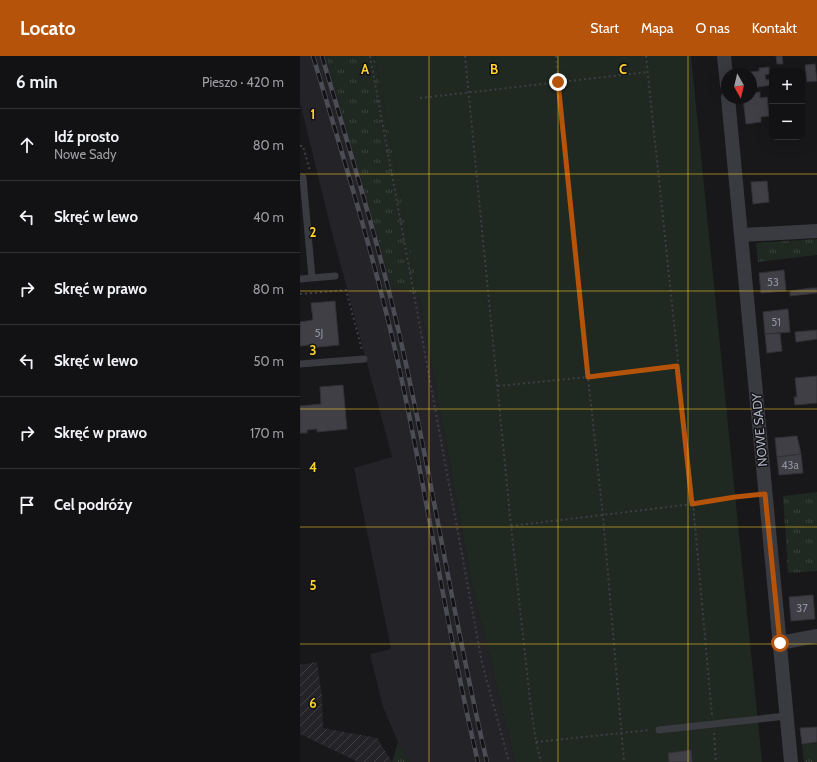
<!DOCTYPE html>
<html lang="pl">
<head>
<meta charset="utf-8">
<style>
	:root { --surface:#121114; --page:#1f1f22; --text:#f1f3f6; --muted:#9c9da0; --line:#313134; --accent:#b45309 }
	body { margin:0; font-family:Cabin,sans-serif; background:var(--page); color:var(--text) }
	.controls { position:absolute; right:12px; top:12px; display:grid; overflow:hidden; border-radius:8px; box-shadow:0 4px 16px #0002 }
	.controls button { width:36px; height:36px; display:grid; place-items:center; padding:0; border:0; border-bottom:1px solid var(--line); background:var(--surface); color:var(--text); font:20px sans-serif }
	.compass { position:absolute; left:421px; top:12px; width:36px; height:36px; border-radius:50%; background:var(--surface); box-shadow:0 4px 16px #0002; rotate:172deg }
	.stop { position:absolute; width:12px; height:12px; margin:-9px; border:3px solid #b45309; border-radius:50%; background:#fff }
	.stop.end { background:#b45309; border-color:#fff; box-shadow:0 1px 4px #0008 }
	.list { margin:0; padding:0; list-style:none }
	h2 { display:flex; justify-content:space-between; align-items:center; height:52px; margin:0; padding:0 16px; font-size:17px }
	h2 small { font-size:13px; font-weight:400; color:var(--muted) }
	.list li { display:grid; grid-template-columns:26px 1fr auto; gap:12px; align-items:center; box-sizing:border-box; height:72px; padding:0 16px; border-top:1px solid var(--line) }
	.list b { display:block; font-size:15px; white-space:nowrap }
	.list p { margin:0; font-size:13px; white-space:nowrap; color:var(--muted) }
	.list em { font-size:13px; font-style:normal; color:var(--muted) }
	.icon { flex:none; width:22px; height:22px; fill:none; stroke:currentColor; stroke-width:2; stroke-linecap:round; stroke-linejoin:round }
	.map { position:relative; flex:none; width:517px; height:706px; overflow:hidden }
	header { display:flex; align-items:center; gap:24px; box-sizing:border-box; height:56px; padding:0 20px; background:var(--accent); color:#fff }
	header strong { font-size:19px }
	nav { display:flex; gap:22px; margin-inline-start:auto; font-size:14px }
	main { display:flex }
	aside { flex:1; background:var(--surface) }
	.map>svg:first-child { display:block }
</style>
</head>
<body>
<header>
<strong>Locato</strong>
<nav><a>Start</a><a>Mapa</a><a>O nas</a><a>Kontakt</a></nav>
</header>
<main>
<aside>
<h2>6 min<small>Pieszo · 420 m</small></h2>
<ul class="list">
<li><svg class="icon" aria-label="ahead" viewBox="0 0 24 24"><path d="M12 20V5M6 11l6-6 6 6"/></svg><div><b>Idź prosto</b><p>Nowe Sady</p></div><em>80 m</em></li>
<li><svg class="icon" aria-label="left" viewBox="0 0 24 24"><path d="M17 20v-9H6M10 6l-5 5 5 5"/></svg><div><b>Skręć w lewo</b></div><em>40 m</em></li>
<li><svg class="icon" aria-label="right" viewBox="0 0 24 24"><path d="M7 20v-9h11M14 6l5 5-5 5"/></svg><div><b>Skręć w prawo</b></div><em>80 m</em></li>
<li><svg class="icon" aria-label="left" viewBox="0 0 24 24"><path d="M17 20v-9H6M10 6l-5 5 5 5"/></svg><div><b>Skręć w lewo</b></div><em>50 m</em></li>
<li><svg class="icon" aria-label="right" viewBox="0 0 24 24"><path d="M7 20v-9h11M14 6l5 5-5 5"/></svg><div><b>Skręć w prawo</b></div><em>170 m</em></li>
<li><svg class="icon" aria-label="arrive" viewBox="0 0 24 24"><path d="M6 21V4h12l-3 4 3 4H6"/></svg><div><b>Cel podróży</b></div></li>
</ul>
</aside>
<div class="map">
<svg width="517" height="706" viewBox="0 0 517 706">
	<defs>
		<pattern id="industrial-furrows" width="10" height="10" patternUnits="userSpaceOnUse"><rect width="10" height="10" fill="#242327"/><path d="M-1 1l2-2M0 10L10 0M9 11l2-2" fill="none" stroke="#414044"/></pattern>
		<pattern id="grass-tufts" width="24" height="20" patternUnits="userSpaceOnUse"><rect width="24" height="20" fill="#1f2821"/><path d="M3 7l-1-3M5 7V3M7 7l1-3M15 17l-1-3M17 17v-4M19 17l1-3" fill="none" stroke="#3d443f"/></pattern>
	</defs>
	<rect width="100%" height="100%" fill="#18171a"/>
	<path fill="#242327" d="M0,0H75L172,531L215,706H110L98,686L83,651L70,598L91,593L54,412L92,401L30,169L0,46Z"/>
	<path fill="url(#industrial-furrows)" d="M17,606L22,641L23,672L77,682L92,706H58L0,678V609Z"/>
	<path fill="url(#grass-tufts)" d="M26,0H75L119,239L92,230Z
		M517,183V199L458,206L456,187Z
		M517,436V515L488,517L483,440Z
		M98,686L110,706H92Z
		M517,687V706H504L502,688Z"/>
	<path fill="#1f2821" d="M75,0H391L462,706H215L172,531Z"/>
	<path fill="#3f3f45" stroke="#323136" d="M476,0H482L483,8H477Z
		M515,8L517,25L507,26L505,9Z
		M469,11V18L465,19L466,24L472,23V29L451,32V18H441V17L459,15V12Z
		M460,36V42L467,41L469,60L461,61V66L446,68L443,42H451V37Z
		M467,125L469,146L453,148L451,126Z
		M484,214L486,235L461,237L459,217Z
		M511,232H517V237L490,240V235Z
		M35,245L39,289L9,292V289L0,290V266L13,264L11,247Z
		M488,253L490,276L465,278L463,256Z
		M517,274V283L496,286L495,276Z
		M480,277L482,295L467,297L465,278Z
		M517,320V347L495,349L494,341H497L495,322Z
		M43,329L47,373L17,376V373L7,374V377H0V350L21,348L20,331Z
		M497,380L501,398L477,401L475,382Z
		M501,398L503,417L479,419L477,401Z
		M513,539L515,563L491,565L489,541Z
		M517,671V686L502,688L500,672Z
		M391,694L392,706H369L368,697Z"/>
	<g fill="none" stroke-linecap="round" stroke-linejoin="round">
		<path stroke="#3e3f46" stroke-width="2" stroke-dasharray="2 3" stroke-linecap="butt" d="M70,0L182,607L209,706
			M165,0L211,470L230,644L236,686L241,706
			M256,0L288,321L303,460L324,706
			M346,0L393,448L412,659
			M120,42L348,16
			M0,90H3L10,115
			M0,238L46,234L62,294
			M198,330L288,321L377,310
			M211,470L393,448L435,441L454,439
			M414,677L416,706
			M236,686L350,674"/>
		<path stroke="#3a3a41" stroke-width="7" d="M3,122L12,222
			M0,223L35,220
			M0,308L64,303
			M359,674L486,660"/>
		<path stroke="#3a3a41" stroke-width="14" d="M424,0L427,29
			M428,42L491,706
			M441,179L517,175
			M480,587L517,580"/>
		<g stroke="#4b4c54" stroke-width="4.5">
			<path id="rail" d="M13,0C43,100 74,200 97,302C127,436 146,572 178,706
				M22,0C51,99 82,198 104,299C134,434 155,571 187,706"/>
		</g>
		<use href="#rail" stroke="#131215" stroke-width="3" stroke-dasharray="9" stroke-linecap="butt"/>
	</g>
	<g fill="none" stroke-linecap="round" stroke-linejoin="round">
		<path stroke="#b45309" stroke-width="5" d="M258,26L288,321L377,310L392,448L435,441L465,438L480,587"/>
	</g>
	<path fill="none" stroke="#ffd32a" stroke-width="1" stroke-opacity="0.55" d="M129,0V706M258,0V706M388,0V706M0,118H517M0,235H517M0,353H517M0,471H517M0,588H517"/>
	<g text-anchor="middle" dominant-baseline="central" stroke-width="3" stroke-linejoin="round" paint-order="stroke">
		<g font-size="11" fill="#8e919e">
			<text x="473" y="226">53</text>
			<text x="476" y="266">51</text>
			<text x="19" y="277">5J</text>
			<text x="490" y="409">43a</text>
			<text x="502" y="552">37</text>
		</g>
		<g font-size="13" fill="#a8acbb" stroke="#131215">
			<text transform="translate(459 374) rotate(-95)">NOWE SADY</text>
		</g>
	</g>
	<g font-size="13" text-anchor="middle" font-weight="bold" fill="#ffd32a" stroke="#131215" stroke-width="3" stroke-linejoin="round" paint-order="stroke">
		<text x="65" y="18">A</text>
		<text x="194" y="18">B</text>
		<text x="323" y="18">C</text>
		<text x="13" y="63">1</text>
		<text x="13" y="181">2</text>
		<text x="13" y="299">3</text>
		<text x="13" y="416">4</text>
		<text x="13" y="534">5</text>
		<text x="13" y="652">6</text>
	</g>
</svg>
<div class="controls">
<button>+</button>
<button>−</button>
</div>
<svg class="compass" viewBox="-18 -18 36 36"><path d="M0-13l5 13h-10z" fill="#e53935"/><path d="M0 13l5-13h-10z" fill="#9c9da0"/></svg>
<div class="stop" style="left:480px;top:587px"></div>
<div class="stop end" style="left:258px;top:26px"></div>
</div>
</main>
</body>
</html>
